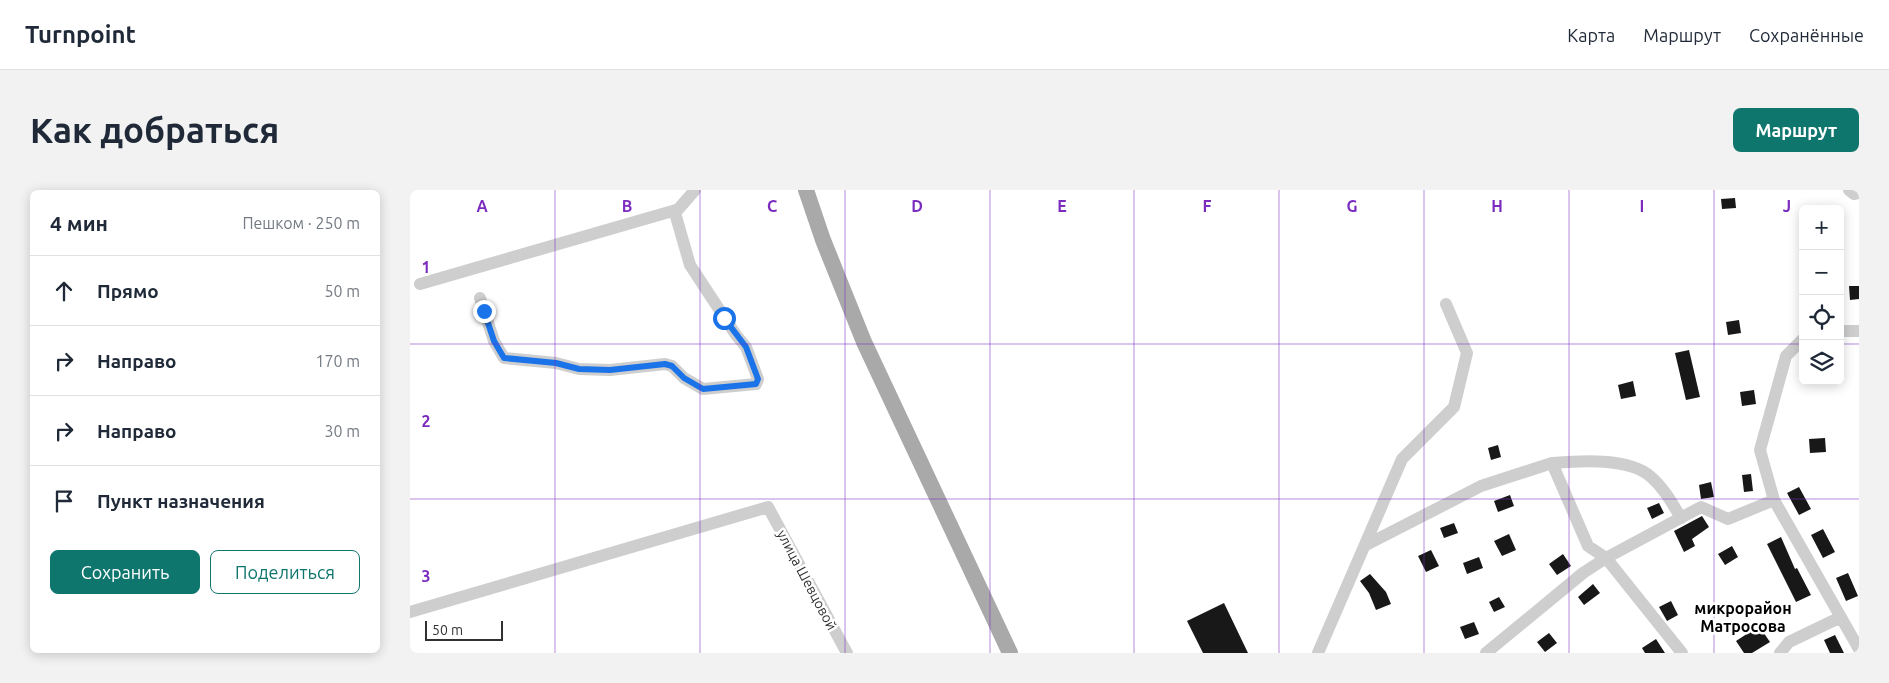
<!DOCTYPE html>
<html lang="ru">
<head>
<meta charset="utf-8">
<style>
	:root { --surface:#fff; --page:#f2f2f3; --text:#1f2937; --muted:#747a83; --line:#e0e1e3; --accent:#0f766e }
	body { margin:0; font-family:Ubuntu,sans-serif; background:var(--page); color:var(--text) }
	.controls { position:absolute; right:15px; top:15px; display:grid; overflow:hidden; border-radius:8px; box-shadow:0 2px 12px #0003 }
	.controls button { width:45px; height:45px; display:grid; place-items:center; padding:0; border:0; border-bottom:1px solid var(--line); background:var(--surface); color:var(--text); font:25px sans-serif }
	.scale { position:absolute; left:15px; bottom:12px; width:78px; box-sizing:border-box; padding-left:5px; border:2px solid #313131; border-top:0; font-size:14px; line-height:18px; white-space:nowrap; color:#313131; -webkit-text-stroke:4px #fff; paint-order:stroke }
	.stop { position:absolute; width:15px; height:15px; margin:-11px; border:4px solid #1a73e8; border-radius:50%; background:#fff }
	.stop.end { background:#1a73e8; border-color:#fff; box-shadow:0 1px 5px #0008 }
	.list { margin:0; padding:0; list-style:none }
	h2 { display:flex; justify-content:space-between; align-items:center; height:65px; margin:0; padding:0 20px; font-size:21px }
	h2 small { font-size:16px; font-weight:400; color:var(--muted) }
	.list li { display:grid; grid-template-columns:32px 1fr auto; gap:15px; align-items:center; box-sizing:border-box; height:70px; padding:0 20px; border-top:1px solid var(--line) }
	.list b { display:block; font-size:19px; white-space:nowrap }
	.list em { font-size:16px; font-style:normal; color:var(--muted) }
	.actions { display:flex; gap:10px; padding:15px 20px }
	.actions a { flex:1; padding:11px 0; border:1px solid var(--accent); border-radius:8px; text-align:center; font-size:18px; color:var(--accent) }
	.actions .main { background:var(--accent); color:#fff }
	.icon { flex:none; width:28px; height:28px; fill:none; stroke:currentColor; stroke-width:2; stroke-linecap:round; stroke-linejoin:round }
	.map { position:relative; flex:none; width:1449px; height:463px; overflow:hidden; border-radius:8px }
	header { display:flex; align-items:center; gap:30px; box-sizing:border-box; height:70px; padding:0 25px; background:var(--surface); border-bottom:1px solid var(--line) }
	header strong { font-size:24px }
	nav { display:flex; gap:28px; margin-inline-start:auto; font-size:18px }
	.intro { display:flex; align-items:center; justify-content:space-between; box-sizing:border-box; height:120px; padding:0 30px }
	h1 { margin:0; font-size:35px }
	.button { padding:12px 22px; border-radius:8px; background:var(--accent); color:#fff; font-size:18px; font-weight:700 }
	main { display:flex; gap:30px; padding:0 30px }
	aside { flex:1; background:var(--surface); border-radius:8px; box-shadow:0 2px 12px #0003 }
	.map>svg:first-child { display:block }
</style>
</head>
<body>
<header>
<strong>Turnpoint</strong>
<nav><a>Карта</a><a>Маршрут</a><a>Сохранённые</a></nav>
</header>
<div class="intro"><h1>Как добраться</h1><a class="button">Маршрут</a></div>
<main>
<aside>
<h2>4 мин<small>Пешком · 250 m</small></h2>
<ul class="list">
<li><svg class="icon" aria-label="ahead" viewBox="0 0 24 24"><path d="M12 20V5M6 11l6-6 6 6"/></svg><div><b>Прямо</b></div><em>50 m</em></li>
<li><svg class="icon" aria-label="right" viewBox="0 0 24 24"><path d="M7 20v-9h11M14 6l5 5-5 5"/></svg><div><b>Направо</b></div><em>170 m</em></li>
<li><svg class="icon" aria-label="right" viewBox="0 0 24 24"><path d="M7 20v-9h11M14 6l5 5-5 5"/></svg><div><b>Направо</b></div><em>30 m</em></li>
<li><svg class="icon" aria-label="arrive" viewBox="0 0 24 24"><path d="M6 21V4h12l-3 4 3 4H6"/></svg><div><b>Пункт назначения</b></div></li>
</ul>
<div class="actions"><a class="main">Сохранить</a><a>Поделиться</a></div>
</aside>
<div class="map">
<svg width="1449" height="463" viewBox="0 0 1449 463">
	<rect width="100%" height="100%" fill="#fff"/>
	<path fill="#181818" d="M1325,8L1326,18L1312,19L1311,9Z
		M1439,96H1449V109L1440,110Z
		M1329,130L1331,143L1318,145L1316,132Z
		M1279,160L1290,207L1276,210L1265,163Z
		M1223,191L1226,206L1211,209L1208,195Z
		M1344,200L1346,214L1332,216L1330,202Z
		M1415,248L1416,262L1400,263L1399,249Z
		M1088,255L1091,267L1081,270L1078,258Z
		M1341,284L1343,301L1334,302L1332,285Z
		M1301,292L1304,307L1291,309L1289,295Z
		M1389,297L1401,319L1389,325L1377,303Z
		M1100,305L1104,316L1088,322L1084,311Z
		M1249,313L1254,323L1242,329L1237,318Z
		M1292,326L1299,337L1282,349L1285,356L1274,362L1264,341Z
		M1044,333L1048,343L1034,348L1030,338Z
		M1413,339L1425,362L1413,368L1401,345Z
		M1099,344L1106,360L1092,366L1084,351Z
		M1371,347L1385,379L1387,378L1401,405L1386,412L1357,354Z
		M1322,356L1328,367L1315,375L1308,364Z
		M1021,360L1029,376L1016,382L1008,366Z
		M1153,364L1161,376L1147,385L1139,374Z
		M1069,367L1073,378L1057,384L1053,373Z
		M1438,383L1448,406L1436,411L1426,388Z
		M960,384L976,402L981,414L966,420L959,403L950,391Z
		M1183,394L1190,403L1174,415L1168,407Z
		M1089,407L1095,417L1084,422L1079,412Z
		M1261,411L1268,425L1257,431L1249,417Z
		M814,413L838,463H793L777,431Z
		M1064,432L1069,444L1055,449L1050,437Z
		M1349,436L1360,452L1342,463H1334L1326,451Z
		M1139,443L1147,453L1135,462L1127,452Z
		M1425,445L1434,463H1420L1414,450Z
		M1246,449L1255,463H1235L1232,458Z"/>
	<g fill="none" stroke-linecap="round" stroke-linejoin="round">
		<path stroke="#cecece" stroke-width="12" d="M1439,0L1444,4L1449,3
			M10,94L266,20
			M70,108L84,151L94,168L146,173L169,179L200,180L255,174L262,176L274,188L293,199L346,194L348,189L336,157L326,145L280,75L265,23L285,0
			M1430,141H1449
			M1393,149L1376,166L1350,260L1364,310L1449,459
			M1142,273C1169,271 1219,267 1241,287C1254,298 1262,313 1271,328
			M956,355L1071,296L1142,273L1178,356L1196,368L1272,463
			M0,422L358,317L437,463
			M908,463L992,269L1044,217L1057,163L1036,114
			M1076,463L1173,383L1196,368L1291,317L1318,329L1364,310
			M1370,463L1379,452L1431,427"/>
		<path stroke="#a9a9a9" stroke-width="16" d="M396,0L413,50L454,152L600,463"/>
	</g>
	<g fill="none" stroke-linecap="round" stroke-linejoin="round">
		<path stroke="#1a73e8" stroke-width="6" d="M74,121L84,151L94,168L146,173L169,179L200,180L255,174L262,176L274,188L293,199L346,194L348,189L336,157L314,128"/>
	</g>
	<path fill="none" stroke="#7b2cbf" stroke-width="1" stroke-opacity="0.55" d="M145,0V463M290,0V463M435,0V463M580,0V463M724,0V463M869,0V463M1014,0V463M1159,0V463M1304,0V463M0,154H1393M1430,154H1449M0,309H1449"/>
	<g text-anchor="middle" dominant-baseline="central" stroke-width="5" stroke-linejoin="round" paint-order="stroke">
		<g font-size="14" fill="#313131" stroke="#fff">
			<text transform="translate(397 390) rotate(62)">улица Шевцовой</text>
		</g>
		<g font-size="16" font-weight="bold" fill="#000" stroke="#fff">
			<text x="1333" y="418">микрорайон<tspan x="1333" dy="18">Матросова</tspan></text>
		</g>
	</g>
	<g font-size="16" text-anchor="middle" font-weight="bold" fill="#7b2cbf" stroke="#fff" stroke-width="5" stroke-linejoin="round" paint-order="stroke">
		<text x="72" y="22">A</text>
		<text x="217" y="22">B</text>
		<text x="362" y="22">C</text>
		<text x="507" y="22">D</text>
		<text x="652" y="22">E</text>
		<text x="797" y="22">F</text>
		<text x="942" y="22">G</text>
		<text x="1087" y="22">H</text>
		<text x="1232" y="22">I</text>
		<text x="1377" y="22">J</text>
		<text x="16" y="83">1</text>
		<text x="16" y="237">2</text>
		<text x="16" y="392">3</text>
	</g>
</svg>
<div class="controls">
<button>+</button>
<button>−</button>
<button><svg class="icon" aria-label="locate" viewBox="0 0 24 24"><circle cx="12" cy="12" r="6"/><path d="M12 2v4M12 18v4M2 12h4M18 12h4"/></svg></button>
<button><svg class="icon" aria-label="layers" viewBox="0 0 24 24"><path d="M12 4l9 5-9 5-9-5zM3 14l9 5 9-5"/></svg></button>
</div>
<div class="scale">50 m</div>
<div class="stop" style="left:314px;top:128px"></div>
<div class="stop end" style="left:74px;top:121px"></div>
</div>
</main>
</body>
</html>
